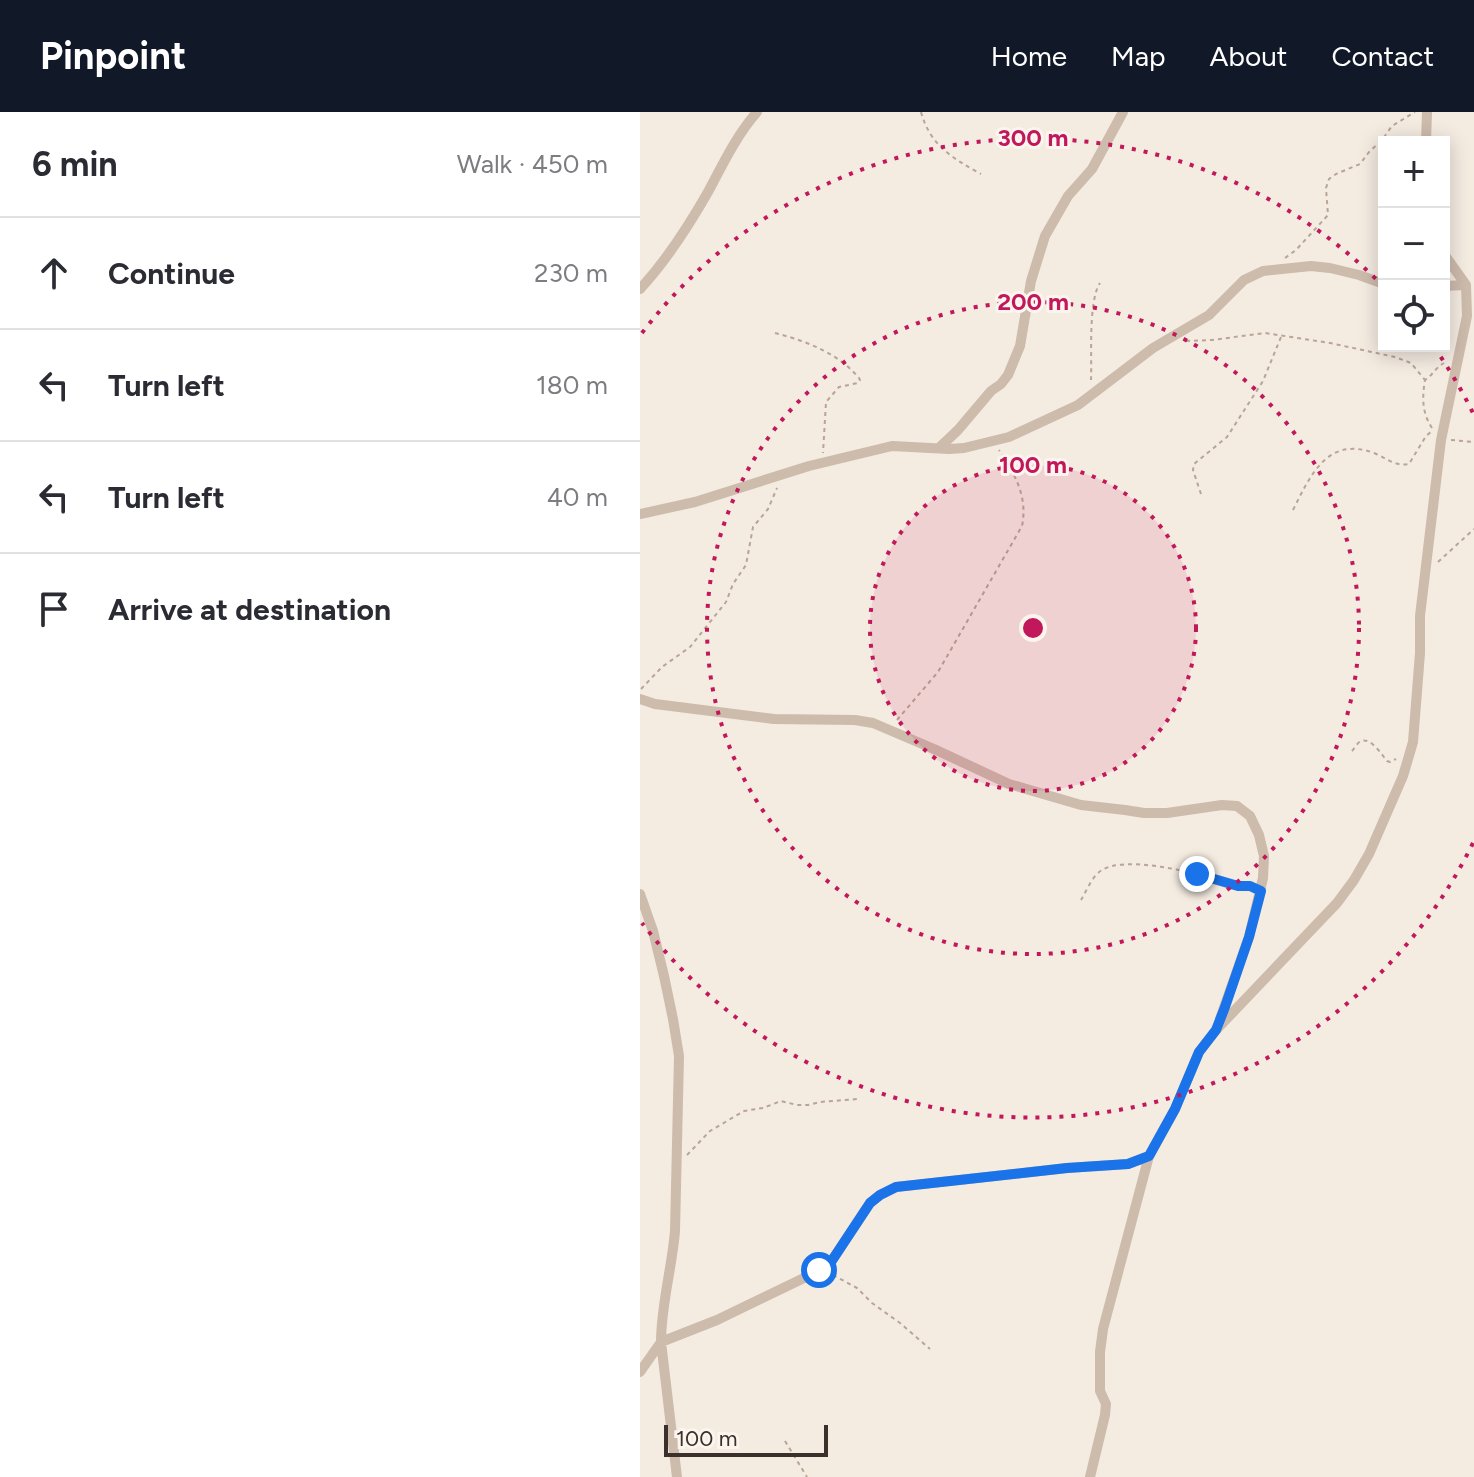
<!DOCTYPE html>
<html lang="en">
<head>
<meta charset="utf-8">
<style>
	:root { --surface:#fff; --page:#f7f7f7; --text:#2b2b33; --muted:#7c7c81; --line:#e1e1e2; --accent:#111827 }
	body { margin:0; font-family:Figtree,sans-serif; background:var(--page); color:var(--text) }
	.controls { position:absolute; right:24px; top:24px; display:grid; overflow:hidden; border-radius:0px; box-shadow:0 4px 20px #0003 }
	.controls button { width:72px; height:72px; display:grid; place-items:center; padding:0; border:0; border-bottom:2px solid var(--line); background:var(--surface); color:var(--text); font:40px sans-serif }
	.scale { position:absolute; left:24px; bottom:20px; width:164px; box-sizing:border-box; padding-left:8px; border:4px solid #3b302b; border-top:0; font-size:22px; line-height:28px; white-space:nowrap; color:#3b302b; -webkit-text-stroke:6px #fbf5ee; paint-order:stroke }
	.stop { position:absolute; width:24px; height:24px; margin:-18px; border:6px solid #1a73e8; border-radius:50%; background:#fff }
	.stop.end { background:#1a73e8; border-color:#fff; box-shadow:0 2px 8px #0008 }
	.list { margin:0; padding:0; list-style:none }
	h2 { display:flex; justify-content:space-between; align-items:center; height:104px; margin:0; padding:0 32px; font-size:34px }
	h2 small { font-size:26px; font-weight:400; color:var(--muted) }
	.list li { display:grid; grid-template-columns:52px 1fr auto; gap:24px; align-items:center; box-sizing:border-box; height:112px; padding:0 32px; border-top:2px solid var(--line) }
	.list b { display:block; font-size:30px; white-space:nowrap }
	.list em { font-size:26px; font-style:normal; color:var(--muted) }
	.icon { flex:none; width:44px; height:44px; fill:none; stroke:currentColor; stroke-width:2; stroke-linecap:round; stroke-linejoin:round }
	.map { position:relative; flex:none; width:834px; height:1365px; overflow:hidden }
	header { display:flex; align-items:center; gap:48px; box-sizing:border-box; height:112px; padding:0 40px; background:var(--accent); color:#fff }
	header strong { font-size:38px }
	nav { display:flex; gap:44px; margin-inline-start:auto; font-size:28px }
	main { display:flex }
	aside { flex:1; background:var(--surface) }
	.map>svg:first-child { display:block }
</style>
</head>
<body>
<header>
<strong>Pinpoint</strong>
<nav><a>Home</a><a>Map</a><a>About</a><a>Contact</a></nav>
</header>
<main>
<aside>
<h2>6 min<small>Walk · 450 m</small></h2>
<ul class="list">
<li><svg class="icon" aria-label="ahead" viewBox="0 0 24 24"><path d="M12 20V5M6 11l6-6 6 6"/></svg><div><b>Continue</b></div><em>230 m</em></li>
<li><svg class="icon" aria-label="left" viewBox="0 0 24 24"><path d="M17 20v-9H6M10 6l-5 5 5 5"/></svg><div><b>Turn left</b></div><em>180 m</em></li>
<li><svg class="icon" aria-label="left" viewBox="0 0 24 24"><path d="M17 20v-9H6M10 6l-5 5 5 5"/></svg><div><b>Turn left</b></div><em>40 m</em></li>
<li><svg class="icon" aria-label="arrive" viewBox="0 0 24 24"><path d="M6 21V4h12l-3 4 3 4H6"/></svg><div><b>Arrive at destination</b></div></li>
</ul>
</aside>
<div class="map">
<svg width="834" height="1365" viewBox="0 0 834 1365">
	<rect width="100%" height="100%" fill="#f4ebe1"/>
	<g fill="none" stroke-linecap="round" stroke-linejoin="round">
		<path stroke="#b9a596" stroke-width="2" stroke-dasharray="4 4" stroke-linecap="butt" d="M281,0C290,33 312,46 341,62
			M645,146L656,138L688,103L686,76L689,67L696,62L720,52L729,40L742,28L752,14L775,0
			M135,221C166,229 198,241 219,266L220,268L218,271L199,275L186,290L183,341
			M546,229L572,228L625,221L690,231L755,245L771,251L785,268
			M451,268C452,245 448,189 460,171
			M792,316C782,301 782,286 785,268C792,264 795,256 804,251
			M811,328L834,330
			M561,382L553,358L554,352L587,325L623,269L641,225
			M653,398C671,362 688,324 734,341C746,346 756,355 769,352L786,324L792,319
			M798,450L834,417
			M1,577L22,555L50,535L86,490L93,472L106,453L113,415L128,397L137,376
			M257,608L298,560L382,414C388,385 375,362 359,338
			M712,639C715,636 717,631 721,629C731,625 742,643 747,649L750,650L756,647
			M441,788C447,778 452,764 462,758C485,744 547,759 572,766C585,769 596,774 608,774
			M47,1043L70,1019L104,999L123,996L141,989L157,993H168L180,990L218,987
			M193,1163L217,1176L232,1191L260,1211L290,1237
			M145,1329L167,1365"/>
		<path stroke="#cdbbac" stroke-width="10" d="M786,30L787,0
			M804,174L826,173
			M0,177C27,148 48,115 68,80C83,52 96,24 117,0
			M299,336L318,318L351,279L361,272L368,263L380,234L391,169L405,124L428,84L452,57L483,0
			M0,402L55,390L169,354L252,334L309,337L324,336L369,325L438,293L513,236L569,203L604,168L623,159L671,154L690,156L719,163L744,172
			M0,587L15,592L134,607L215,608L233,611L294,637L369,672L441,693L485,698L504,701H527L582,693L597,694L610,704L619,723L624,744L623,766L609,825L580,907
			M0,782L13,819L24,864L33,907L39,944L35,1119C32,1156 21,1193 21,1230L37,1365
			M0,1260L21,1230L77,1208L164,1166L191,1150L230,1091L240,1083L256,1075L427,1056L488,1052L509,1044
			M450,1365L465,1303L466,1292L460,1279V1240L463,1217L509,1044L535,997L559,940L576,918L697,791L714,768L729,742L763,664L773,630L780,541V504L801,328L827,204L826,173L804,142"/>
	</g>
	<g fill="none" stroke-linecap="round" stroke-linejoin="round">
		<path stroke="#1a73e8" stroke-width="10" d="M179,1158L191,1150L230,1091L240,1083L256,1075L427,1056L488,1052L509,1044L535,997L559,940L576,918L585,895L609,825L621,779L610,774H598L557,762"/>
	</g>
	<circle cx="393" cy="516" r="163" fill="#c2185b" fill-opacity=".12"/>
	<g fill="none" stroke="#c2185b" stroke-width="4" stroke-dasharray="4 8">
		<circle cx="393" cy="516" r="163"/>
		<circle cx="393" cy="516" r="326"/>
		<path d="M833 731A490 490 0 0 1 2 811M2 221A490 490 0 0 1 742 173M794 235A490 490 0 0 1 833 301"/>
	</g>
	<circle cx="393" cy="516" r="12" fill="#c2185b" stroke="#fbf5ee" stroke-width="4"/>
	<g font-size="24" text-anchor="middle" font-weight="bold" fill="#c2185b" stroke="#fbf5ee" stroke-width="6" stroke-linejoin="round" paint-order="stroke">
		<text x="393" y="34">300 m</text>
		<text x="393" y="198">200 m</text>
		<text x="393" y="361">100 m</text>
	</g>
</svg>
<div class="controls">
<button>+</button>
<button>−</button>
<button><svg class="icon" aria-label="locate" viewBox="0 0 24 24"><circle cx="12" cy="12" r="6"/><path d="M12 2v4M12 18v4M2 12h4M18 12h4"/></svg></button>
</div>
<div class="scale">100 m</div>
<div class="stop" style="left:179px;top:1158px"></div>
<div class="stop end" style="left:557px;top:762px"></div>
</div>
</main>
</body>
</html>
